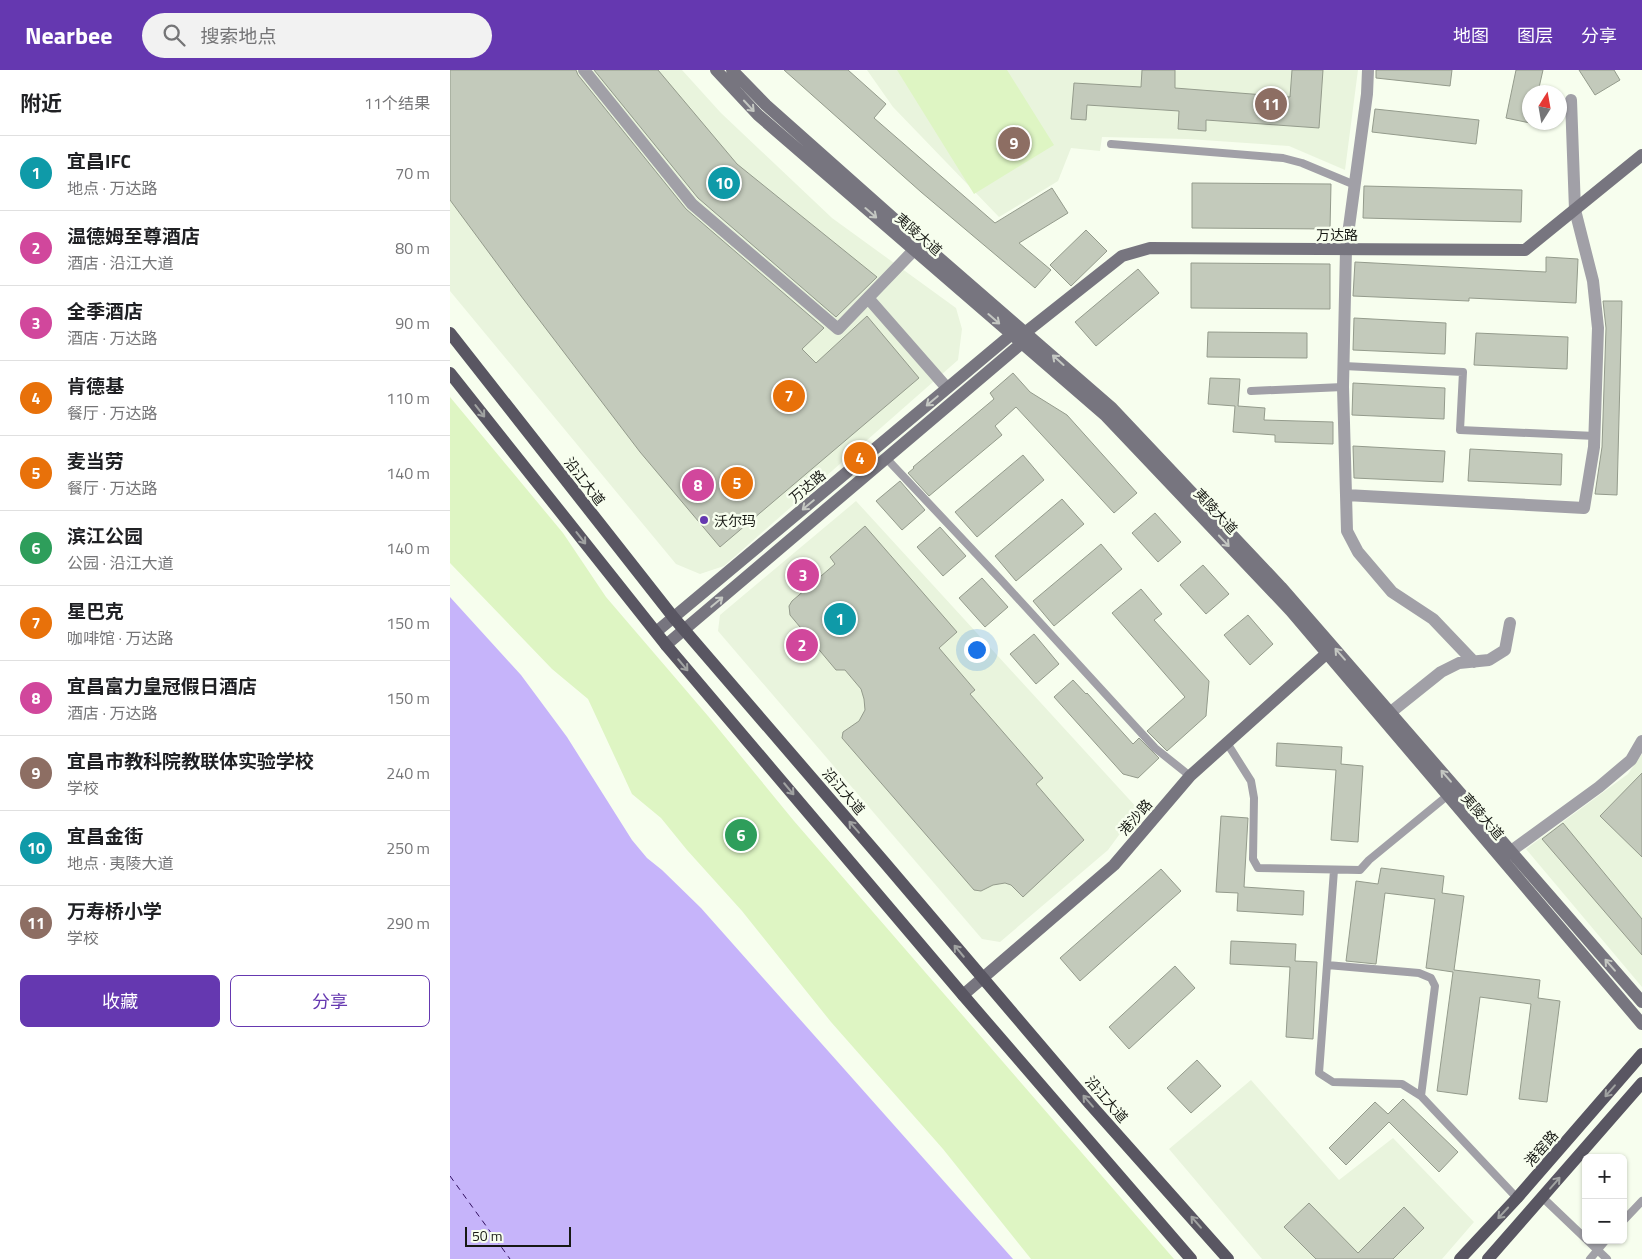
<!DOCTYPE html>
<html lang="zh">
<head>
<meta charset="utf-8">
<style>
	:root { --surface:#fff; --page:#f2f2f2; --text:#202124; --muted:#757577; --line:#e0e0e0; --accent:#6538b0 }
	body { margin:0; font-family:"Titillium Web","Noto Sans SC",sans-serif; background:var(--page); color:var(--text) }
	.controls { position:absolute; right:15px; bottom:15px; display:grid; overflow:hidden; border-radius:8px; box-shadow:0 1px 4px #0004 }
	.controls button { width:45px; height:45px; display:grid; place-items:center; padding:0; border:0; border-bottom:1px solid var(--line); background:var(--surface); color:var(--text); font:25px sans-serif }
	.compass { position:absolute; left:1072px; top:15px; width:45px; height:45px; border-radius:50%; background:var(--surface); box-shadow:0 1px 4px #0004; rotate:11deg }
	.scale { position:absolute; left:15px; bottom:12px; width:106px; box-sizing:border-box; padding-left:5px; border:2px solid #171914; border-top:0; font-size:14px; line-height:18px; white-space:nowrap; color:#171914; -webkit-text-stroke:4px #f7feee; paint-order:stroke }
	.you { position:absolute; left:526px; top:579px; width:18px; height:18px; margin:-12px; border:4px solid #fff; border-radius:50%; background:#1a73e8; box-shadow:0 0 0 8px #1a73e833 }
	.badge { display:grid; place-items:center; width:32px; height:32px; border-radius:50%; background:var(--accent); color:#fff; font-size:16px; font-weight:700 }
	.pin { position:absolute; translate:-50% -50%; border:2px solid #fff; box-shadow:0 1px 5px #0006 }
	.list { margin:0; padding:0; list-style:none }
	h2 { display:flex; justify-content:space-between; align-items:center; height:65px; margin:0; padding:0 20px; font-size:21px }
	h2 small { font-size:16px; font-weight:400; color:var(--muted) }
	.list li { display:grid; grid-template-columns:32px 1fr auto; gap:15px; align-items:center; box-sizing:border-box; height:75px; padding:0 20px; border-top:1px solid var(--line) }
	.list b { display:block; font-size:19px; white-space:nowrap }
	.list p { margin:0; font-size:16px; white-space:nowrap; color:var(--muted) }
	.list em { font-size:16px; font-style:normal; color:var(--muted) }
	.actions { display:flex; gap:10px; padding:15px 20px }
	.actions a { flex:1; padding:11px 0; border:1px solid var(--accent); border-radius:8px; text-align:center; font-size:18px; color:var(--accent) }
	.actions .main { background:var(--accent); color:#fff }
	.icon { flex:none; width:28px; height:28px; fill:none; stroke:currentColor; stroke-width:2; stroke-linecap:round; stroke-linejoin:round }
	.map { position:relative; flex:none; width:1192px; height:1189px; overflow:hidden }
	header { display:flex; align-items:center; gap:30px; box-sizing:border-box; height:70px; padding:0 25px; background:var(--accent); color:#fff }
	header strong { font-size:24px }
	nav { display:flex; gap:28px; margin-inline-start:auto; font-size:18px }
	.search { width:350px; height:45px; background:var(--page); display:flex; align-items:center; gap:12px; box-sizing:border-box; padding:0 18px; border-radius:28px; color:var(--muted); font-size:19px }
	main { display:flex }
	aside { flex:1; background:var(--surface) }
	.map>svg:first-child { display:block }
</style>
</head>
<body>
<header>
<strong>Nearbee</strong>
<div class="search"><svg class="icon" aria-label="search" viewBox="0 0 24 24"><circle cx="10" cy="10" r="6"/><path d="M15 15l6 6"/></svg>搜索地点</div>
<nav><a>地图</a><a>图层</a><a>分享</a></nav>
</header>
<main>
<aside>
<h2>附近<small>11个结果</small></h2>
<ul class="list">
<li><span class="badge" style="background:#0f9aa8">1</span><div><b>宜昌IFC</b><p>地点 · 万达路</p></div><em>70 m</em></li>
<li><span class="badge" style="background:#d1479c">2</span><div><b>温德姆至尊酒店</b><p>酒店 · 沿江大道</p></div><em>80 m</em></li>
<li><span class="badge" style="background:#d1479c">3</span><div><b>全季酒店</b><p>酒店 · 万达路</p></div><em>90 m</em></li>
<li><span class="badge" style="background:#e8710a">4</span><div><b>肯德基</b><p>餐厅 · 万达路</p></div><em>110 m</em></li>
<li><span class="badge" style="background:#e8710a">5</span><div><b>麦当劳</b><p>餐厅 · 万达路</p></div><em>140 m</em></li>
<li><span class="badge" style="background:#2e9e5b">6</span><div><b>滨江公园</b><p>公园 · 沿江大道</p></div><em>140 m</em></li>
<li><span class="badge" style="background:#e8710a">7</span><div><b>星巴克</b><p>咖啡馆 · 万达路</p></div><em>150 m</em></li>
<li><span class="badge" style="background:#d1479c">8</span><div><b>宜昌富力皇冠假日酒店</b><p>酒店 · 万达路</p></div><em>150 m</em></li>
<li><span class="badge" style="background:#8d6e63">9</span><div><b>宜昌市教科院教联体实验学校</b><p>学校</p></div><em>240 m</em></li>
<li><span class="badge" style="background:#0f9aa8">10</span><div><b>宜昌金街</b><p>地点 · 夷陵大道</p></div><em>250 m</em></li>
<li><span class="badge" style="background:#8d6e63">11</span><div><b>万寿桥小学</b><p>学校</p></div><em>290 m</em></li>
</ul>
<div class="actions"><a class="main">收藏</a><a>分享</a></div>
</aside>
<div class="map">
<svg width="1192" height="1189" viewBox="0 0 1192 1189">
	<rect width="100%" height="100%" fill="#f7feee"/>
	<path fill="#e9f4dd" d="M0,0H232L271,43L382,148L506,238L512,259L508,290L274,496L250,504L226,494L0,221Z
		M417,0H908L895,100L839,76L738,69L652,67L650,81L621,78L608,111L549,147L443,37Z
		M406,431L688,739L658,780L550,872L532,869L268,561L270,545Z
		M1192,684V917L1076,779L1178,704Z
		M801,1010L889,1110L943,1068L1024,1152L992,1189H812L719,1079Z"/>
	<path fill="#def5c3" d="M447,0H557L604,75L524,124Z
		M0,327L113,463L156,527L258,646L344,751L724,1189H581L493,1079L381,952L292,841L237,780L211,748L182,724L138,629L102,599L0,493Z"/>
	<path fill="#c6b4fa" d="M0,527L71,605L117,667L182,770L197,788L212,800L251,838L563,1189H0Z"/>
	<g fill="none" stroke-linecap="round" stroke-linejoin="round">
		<path stroke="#310f60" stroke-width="1" stroke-dasharray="6 5" stroke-linecap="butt" d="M0,1106L60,1189"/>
	</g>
	<path fill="#c3cabb" stroke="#949b8c" d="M0,0H126L128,5L236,139L374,258L352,279L366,293L417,246L469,308L270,477L190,382L71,226L0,130Z
		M144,0H208L287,94L427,207L386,247L248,128Z
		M334,0H398L436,34L424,48L545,153L602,118L618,143L569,173L601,200L585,218L471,122Z
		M692,0H725V18L840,27L842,0H873L869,58L756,50V61L728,59L729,41L637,35L636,50L621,49L624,13L691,17Z
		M926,0H1002L1000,16L926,8Z
		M1066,0H1093L1088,22H1080V53L1056,48Z
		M1129,0H1164L1170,10L1145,25Z
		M925,39L1029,50L1026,74L922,62Z
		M742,113L881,114L880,159L742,158Z
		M914,116L1072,120L1071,152L913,148Z
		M636,160L657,181L621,216L600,195Z
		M1096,187L1128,189L1126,233L1019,228V231L903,226L905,192L1096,202Z
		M741,193L880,194V239L741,238Z
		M688,199L709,223L646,276L625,252Z
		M1153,231H1172L1167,425L1145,424L1152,377L1156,258Z
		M904,248L996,253L995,284L903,280Z
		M758,262L857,263V288L757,287Z
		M1026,263L1118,267L1117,299L1024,295Z
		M563,303L580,322L617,345L687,423L664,443L566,337L545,356L552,365L479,426L458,403L464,398L463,397L544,329L540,323Z
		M760,308L790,309L788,336L815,338L814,350L883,352V374L825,372V365L783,362L785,336L758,334Z
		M903,313L995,318L994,349L902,345Z
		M903,376L995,381L993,412L904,408Z
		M1020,379L1112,384L1111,415L1018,411Z
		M573,385L594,410L527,467L505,442Z
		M450,411L475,440L452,460L426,431Z
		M612,429L634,454L566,511L545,486Z
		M705,443L731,472L708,492L682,463Z
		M415,456L507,562L489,578L525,620L520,624L593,708L586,714L634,770L573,827L561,815L555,813L543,815L531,821L524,820L392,668L393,662L409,651L415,640L414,629L411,619L395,600H386L340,545L339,536L342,531L385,494L380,487Z
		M490,457L516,486L493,506L467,477Z
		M651,474L672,499L604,556L583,531Z
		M753,495L779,524L756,544L730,515Z
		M532,508L558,537L535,557L509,528Z
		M691,519L712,544L704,550L759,611L756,646L717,681L697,661L735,627L662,543Z
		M798,545L823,574L800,595L774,565Z
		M584,564L609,594L586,614L560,584Z
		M623,610L636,624L637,623L683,674L689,668L709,688L688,708L673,704L604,627Z
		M827,673L892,677L891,694L913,696L908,772L881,770L886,700L826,696Z
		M1192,703V787L1150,746Z
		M771,746L798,748L794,817L854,821L853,845L787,841L788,823L766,822Z
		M1113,753L1192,849V885L1092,769Z
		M931,798L994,806L992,823L1014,826L1004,900L1090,910L1088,928L1110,931L1097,1032L1069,1029L1081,934L1030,927L1017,1025L987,1021L1003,902L976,898L985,829L935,823L926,894L896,891L906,811L928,814Z
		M711,799L731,821L630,911L610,888Z
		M781,871L846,874L845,891L867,892L863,969L836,967L840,897L780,894Z
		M725,896L745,918L679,979L659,957Z
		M747,990L771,1016L741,1043L717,1018Z
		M953,1029L1008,1082L989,1102L939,1052L896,1095L879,1078L925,1032L938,1044Z
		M859,1133L908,1183L954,1137L974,1158L943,1189H866L834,1157Z"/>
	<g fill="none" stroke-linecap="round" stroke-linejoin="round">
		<path stroke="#a1a0a7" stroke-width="8" d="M661,74L833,88L852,93L905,115
			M894,296L1013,302L1010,360L1145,366
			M801,321L893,317
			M436,388L551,510L705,678L740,706
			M777,673L801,711L804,728L803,789L808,798L910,800L919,790L997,726
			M884,800L869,1003L883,1012L952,1014L971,1026L1067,1128
			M877,895L969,903L981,908L985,916L971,1026
			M1092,1127L1136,1169
			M1173,1151L1192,1131
			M1137,1170L1157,1189
			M1140,1189L1156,1170"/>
		<path stroke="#a1a0a7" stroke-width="12" d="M134,0L242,134L388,259L464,180
			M918,0L917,24L896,179L893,317L897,461L908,482L942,522L983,549L1024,592
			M418,228L497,318
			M896,425L1134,438L1144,377L1148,258L1143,211L1125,140L1121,30
			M941,642L991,602L1009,593L1039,590L1055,580L1060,553
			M1061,781L1149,717L1181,690L1192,671"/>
		<path stroke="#77757f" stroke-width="12" d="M266,0L308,45L656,346L841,541L1192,954
			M282,0L316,35L442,147L662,338L831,517L1192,932
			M206,562L562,264L569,263
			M216,575L572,273L576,262L672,186L700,178L1075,180L1192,85
			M513,925L664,795L740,706L876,584"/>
		<path stroke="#595662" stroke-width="12" d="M0,263L224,548L435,793L640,1034L778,1189
			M0,303L216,575L513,925L741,1189
			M1010,1189L1067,1128L1192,984
			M1038,1189L1192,1013"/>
	</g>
	<defs><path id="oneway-shaft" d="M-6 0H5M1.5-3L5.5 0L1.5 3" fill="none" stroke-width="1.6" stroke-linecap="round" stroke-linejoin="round" transform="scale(1.25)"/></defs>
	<g stroke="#c4c7c2">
		<use href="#oneway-shaft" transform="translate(299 36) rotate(47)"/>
		<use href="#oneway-shaft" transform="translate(421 143) rotate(41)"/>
		<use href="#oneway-shaft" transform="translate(544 249) rotate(41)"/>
		<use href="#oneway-shaft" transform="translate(608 290) rotate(-138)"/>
		<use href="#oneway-shaft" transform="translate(482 331) rotate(140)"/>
		<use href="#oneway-shaft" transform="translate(358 435) rotate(140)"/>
		<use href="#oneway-shaft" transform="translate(774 471) rotate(47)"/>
		<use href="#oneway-shaft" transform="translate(267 532) rotate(-40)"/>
		<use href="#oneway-shaft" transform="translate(890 584) rotate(-131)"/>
		<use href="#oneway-shaft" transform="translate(996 706) rotate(-131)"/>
		<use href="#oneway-shaft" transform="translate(1160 895) rotate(-131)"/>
	</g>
	<g stroke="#a0a2a1">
		<use href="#oneway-shaft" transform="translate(30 341) rotate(52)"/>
		<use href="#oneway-shaft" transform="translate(131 468) rotate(52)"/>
		<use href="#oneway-shaft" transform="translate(233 595) rotate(50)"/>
		<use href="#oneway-shaft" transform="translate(339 719) rotate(50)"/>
		<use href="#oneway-shaft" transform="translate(404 757) rotate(-131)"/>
		<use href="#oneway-shaft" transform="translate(509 881) rotate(-130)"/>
		<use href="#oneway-shaft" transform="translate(1160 1021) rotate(131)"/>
		<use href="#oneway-shaft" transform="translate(638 1031) rotate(-131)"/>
		<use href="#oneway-shaft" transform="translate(1105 1113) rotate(-49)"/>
		<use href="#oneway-shaft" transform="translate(1053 1143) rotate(133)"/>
		<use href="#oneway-shaft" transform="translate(746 1152) rotate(-131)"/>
	</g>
	<circle fill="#6538b0" stroke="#f7feee" stroke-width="2" cx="254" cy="450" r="5"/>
	<g text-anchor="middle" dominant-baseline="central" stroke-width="5" stroke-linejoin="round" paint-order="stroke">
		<g font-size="14" fill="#171914" stroke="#f7feee">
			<text transform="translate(469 164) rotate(41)">夷陵大道</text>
			<text x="887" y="164">万达路</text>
			<text transform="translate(135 411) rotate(52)">沿江大道</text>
			<text transform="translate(357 416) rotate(-40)">万达路</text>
			<text transform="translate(766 441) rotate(47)">夷陵大道</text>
			<text transform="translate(394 721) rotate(49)">沿江大道</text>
			<text transform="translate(1033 746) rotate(49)">夷陵大道</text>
			<text transform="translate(685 747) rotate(-49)">港沙路</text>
			<text transform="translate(657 1029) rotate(49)">沿江大道</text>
			<text transform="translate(1091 1078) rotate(-49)">港窑路</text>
		</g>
		<g font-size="14" fill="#171914" stroke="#f7feee" text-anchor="start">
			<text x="264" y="450">沃尔玛</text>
		</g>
	</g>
</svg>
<div class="controls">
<button>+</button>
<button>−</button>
</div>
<svg class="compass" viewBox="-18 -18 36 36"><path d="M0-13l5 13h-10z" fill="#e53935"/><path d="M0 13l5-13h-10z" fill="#757577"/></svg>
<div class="scale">50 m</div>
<div class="you"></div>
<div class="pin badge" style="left:390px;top:549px;background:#0f9aa8">1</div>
<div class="pin badge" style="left:352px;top:575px;background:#d1479c">2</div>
<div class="pin badge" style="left:353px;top:505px;background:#d1479c">3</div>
<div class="pin badge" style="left:410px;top:388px;background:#e8710a">4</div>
<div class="pin badge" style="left:287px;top:413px;background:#e8710a">5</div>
<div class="pin badge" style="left:291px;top:765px;background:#2e9e5b">6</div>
<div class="pin badge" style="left:339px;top:326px;background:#e8710a">7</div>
<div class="pin badge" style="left:248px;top:415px;background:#d1479c">8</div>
<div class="pin badge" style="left:564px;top:73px;background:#8d6e63">9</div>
<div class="pin badge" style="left:274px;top:113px;background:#0f9aa8">10</div>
<div class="pin badge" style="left:821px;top:34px;background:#8d6e63">11</div>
</div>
</main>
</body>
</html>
